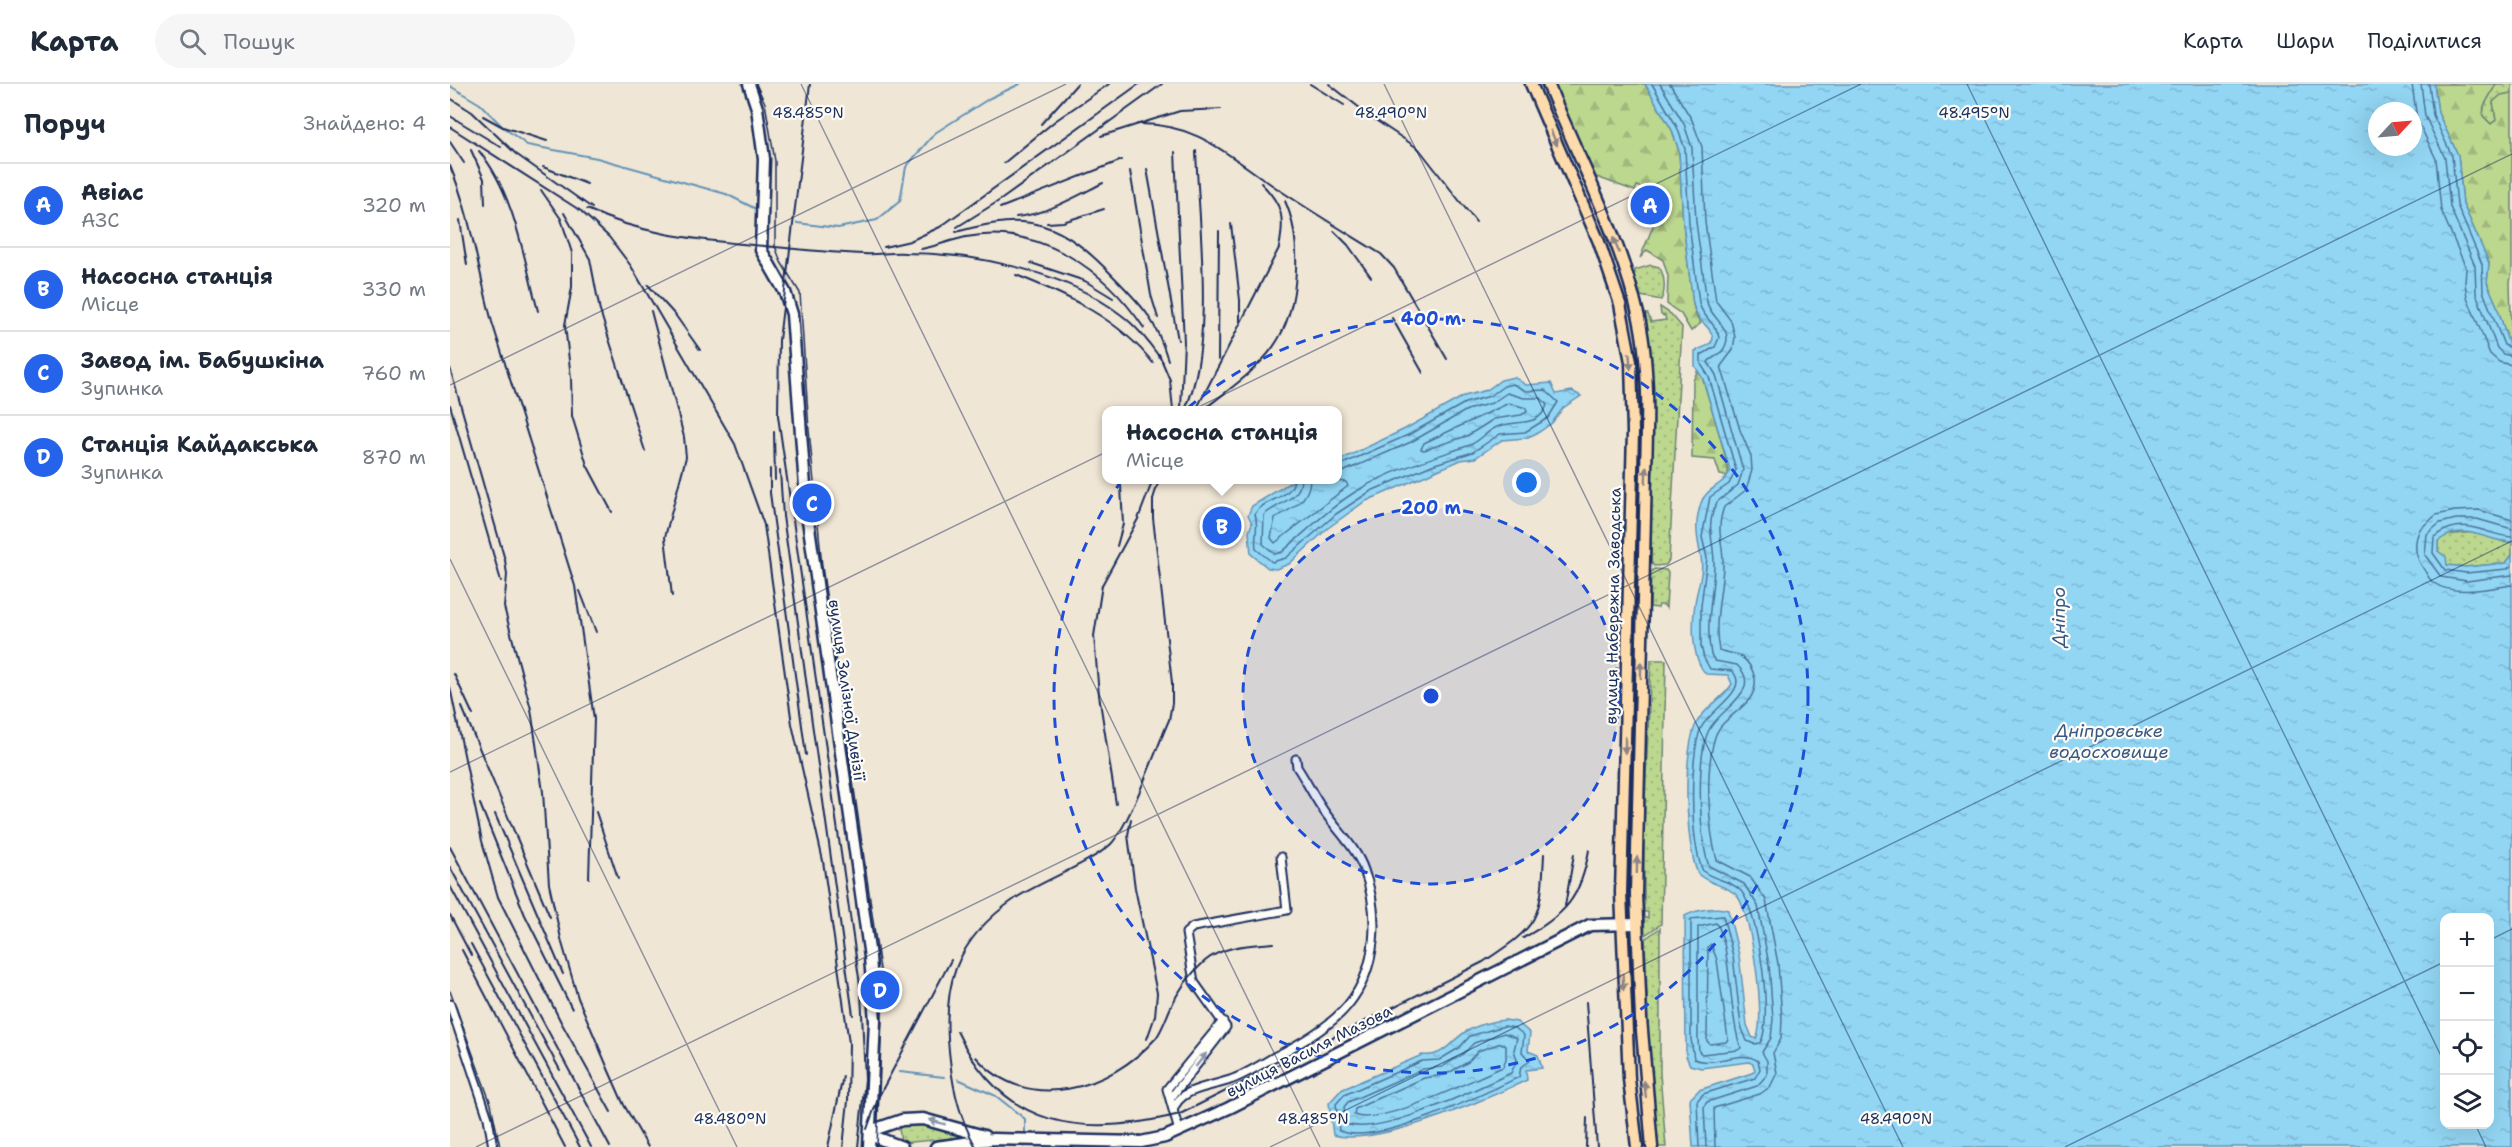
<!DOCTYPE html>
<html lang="uk">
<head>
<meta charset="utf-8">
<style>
	:root { --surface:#fff; --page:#f6f6f7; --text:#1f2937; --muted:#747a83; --line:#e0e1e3; --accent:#2563eb }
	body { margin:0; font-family:"Shantell Sans",sans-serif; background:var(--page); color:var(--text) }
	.controls { position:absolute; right:18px; bottom:18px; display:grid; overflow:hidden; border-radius:12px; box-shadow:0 6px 24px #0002 }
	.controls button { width:54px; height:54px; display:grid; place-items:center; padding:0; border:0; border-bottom:2px solid var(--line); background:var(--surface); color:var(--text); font:30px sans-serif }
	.compass { position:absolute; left:1918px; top:18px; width:54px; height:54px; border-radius:50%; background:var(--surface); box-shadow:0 6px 24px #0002; rotate:64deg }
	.you { position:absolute; left:1077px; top:399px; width:21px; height:21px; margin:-15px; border:4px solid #fff; border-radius:50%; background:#1a73e8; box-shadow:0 0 0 9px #1a73e833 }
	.badge { display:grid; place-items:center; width:39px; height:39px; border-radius:50%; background:var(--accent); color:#fff; font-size:20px; font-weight:700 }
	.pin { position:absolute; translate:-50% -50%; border:3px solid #fff; box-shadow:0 2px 6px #0006 }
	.popup { position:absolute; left:652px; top:322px; width:240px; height:78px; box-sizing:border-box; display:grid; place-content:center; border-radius:12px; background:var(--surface); filter:drop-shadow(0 2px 4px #0005); font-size:20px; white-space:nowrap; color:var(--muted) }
	.popup b { font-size:22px; color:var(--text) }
	.popup::after { content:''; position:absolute; left:50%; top:100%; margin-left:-12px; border:12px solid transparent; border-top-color:var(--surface) }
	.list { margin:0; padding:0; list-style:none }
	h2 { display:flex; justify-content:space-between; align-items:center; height:78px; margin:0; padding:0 24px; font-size:26px }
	h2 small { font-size:20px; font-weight:400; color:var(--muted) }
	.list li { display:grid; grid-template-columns:39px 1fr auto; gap:18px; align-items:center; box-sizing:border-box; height:84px; padding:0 24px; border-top:2px solid var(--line) }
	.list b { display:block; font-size:22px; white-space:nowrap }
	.list p { margin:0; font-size:20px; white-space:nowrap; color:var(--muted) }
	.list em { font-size:20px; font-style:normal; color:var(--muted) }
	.icon { flex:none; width:33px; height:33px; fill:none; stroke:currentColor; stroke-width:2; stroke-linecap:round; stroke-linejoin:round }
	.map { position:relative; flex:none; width:2062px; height:1063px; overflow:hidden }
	header { display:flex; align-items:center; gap:36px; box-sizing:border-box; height:84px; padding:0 30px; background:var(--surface); border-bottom:2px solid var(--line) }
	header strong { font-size:28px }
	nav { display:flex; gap:33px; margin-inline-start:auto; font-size:21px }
	.search { width:420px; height:54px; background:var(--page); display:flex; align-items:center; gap:15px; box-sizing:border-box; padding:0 21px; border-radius:33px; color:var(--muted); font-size:22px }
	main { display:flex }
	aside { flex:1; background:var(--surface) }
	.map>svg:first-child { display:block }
</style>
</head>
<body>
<header>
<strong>Карта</strong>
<div class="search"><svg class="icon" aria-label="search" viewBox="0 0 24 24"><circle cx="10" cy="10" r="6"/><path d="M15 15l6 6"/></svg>Пошук</div>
<nav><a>Карта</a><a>Шари</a><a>Поділитися</a></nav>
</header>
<main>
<aside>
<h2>Поруч<small>Знайдено: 4</small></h2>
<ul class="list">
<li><span class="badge">A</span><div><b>Авіас</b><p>АЗС</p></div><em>320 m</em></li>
<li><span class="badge">B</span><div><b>Насосна станція</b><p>Місце</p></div><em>330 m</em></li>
<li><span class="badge">C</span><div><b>Завод ім. Бабушкіна</b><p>Зупинка</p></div><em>760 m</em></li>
<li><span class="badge">D</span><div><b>Станція Кайдакська</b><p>Зупинка</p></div><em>870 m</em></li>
</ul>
</aside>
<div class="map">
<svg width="2062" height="1063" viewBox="0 0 2062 1063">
	<defs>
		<pattern id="green-dots" width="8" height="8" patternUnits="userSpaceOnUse" patternTransform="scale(1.5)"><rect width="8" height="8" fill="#bcd78e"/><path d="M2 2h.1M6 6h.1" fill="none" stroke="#a1b97d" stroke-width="1.8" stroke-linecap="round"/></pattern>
		<pattern id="forest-firs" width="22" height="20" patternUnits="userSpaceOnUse" patternTransform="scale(1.5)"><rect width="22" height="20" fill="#bcd78e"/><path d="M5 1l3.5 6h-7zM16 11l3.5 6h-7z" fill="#a1b97d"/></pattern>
		<pattern id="water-ripples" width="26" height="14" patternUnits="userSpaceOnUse" patternTransform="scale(1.5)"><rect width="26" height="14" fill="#92d6f4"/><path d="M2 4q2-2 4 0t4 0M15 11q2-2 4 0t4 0" fill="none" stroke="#7db8d4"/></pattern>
	</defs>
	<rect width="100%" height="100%" fill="#f0e6d5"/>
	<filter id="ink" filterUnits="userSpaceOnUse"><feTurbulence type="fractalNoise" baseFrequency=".0167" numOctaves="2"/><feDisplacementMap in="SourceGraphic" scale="12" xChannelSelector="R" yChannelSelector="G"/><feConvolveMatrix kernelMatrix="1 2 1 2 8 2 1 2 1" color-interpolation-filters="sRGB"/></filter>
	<g filter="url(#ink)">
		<path fill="url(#green-dots)" stroke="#6c8376" stroke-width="1.5" d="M2046,0H2062V9L2043,18L2046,36L2041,40L2033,32L2034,22Z
			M1201,181L1209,183C1215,191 1216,207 1211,216L1191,212L1184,193L1185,186Z
			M1210,223L1221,230L1232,243L1219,476L1216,481L1204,482L1201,478L1203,308L1195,230H1198L1201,238L1216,236L1215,232L1211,231Z
			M2025,448L2054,458H2062V471L2056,479L2016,483L1997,481L1988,467V457L1996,451Z
			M1204,485L1216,486L1218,489L1216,524L1214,521H1209L1208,524L1200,523L1201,488Z
			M1201,576H1216L1211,840L1195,851L1194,834H1198V828H1194V741Z
			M1210,844V990L1216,1063H1208L1206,1054L1198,946L1195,855Z
			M461,1040L489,1044L516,1053L451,1059L449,1044L452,1041Z"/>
		<path fill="url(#forest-firs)" stroke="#6c8376" stroke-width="1.5" d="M1103,0H1195L1222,46L1229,67L1233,139L1243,220L1246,232L1251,239L1241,247L1231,230L1217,220L1218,192L1213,176L1197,166L1190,174L1208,130L1204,128L1213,113L1187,102L1185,107L1141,91Z
			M1984,0H2046L2034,22L2033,32L2041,40L2046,36L2043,18L2051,11L2062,9V188L2060,198L2062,271L2047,222L2037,199L2039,179L2013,120L2008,71L1988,29Z
			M1247,288L1253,295C1257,312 1281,382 1278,392L1270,391L1265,376L1242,374L1243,297Z"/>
		<path fill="url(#water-ripples)" stroke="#6293b8" stroke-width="1.5" fill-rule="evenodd" d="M1195,0H1984L1988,29L2008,71L2013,120L2039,179L2037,199L2047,222L2062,271V458C2035,458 2016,436 1988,457V467L1996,473L1997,481L2016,483L2056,479L2062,471V1063H1243L1240,1015L1249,1006L1302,989L1305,986L1303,980L1299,978L1251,984L1240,981L1236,972L1235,832C1245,826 1267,822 1278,826L1289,871L1297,941L1302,953L1306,955C1317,936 1301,831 1288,813C1279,801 1259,801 1248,790C1235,761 1232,665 1247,638C1256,622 1273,615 1282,600L1278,591L1256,590C1241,574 1242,539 1245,519C1247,505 1254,488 1251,473C1247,454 1244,440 1251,419C1256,403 1276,401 1280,386L1253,295L1245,282V267L1259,261L1263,255C1261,240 1248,241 1243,220L1233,139L1229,67L1222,46ZM1927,27H1963V63H1927ZM1994,834H2040V1040H1994Z
			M1064,293L1076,301L1101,299L1106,310L1122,307L1131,312L1113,324L1102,339L1089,348L1076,354L1052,356L1025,374L1011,376L914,418L878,444L839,480L826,485L818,484L801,470L799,448L802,439L798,431L802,422L844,396H888V377L955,345L1014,312L1037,306L1051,296Z
			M1055,936L1067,938L1080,949L1078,967L1088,971L1092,984L1076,986L1077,996C1034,1016 928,1063 883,1051L879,1019L891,1006L972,971C994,974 1001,956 1017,947C1028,941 1043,937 1055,936Z"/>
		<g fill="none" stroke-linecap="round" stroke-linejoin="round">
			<path stroke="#4b729a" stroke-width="1.5" d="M1202,0L1227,43L1235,65L1239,139L1249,219C1253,235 1267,239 1269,254L1265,263L1251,271V280L1259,293L1286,386L1279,400L1260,413L1252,453L1257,474L1251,522V562L1254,574L1260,585L1282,587C1301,606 1260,625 1251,644C1239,671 1240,761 1253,787C1263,796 1280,796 1290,806C1308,823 1324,938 1310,959L1304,960L1297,957L1291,942L1283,872L1273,832L1241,835V955L1244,975C1263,984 1291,964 1308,977L1310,985L1305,994L1253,1010L1247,1017L1249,1063
				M1210,0L1234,40L1242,64L1246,138L1257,218C1260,235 1287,245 1273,266C1269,272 1262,273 1258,278L1266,291L1293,386L1288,401L1267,418C1254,444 1265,458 1264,482C1263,512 1255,541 1261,571L1265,577L1287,581C1314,607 1270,624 1259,646C1246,671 1249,757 1259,782L1294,800L1308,822L1319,881L1323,935L1321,954L1312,968L1317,977V991L1307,1002L1257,1018L1254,1022L1256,1063
				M1220,0L1242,36L1252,63L1255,138L1266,217L1281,237L1285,253L1283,266L1271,282L1290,346L1301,372L1302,386L1296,406L1274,423C1265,448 1274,460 1273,482C1272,510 1263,538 1269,566C1275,569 1283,568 1290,572C1298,577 1303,585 1305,595C1308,623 1273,629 1265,653C1255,685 1258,744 1267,776L1300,793L1316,816L1328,880L1332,935L1331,955L1323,969L1327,989L1320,1003L1310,1010L1264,1024L1265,1063
				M1962,0L1967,35L1986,75L1991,126L2016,184L2015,199L2017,213L2040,270L2049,278L2062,281
				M1971,0L1975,32L1995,74L2000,123L2025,182L2026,209L2047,264L2053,270L2062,272
				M1979,0L1983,31L2002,72L2007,121L2032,180L2033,207L2054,261L2062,264
				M1059,319L1076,324L1077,328L1071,331L1044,335L1017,352L974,366L971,365L974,359Z
				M844,396C841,416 813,414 805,430C809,442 804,452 806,465L822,478L836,474L886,430L921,407L982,381L1023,368L1050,350L1075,348L1098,334L1108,318L1095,306L1076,307L1063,300L1054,302L1040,312L1015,319L958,351L888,382
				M851,396C850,416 827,419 814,431L813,460L825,470L832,468C858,446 881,422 910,405C944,385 983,374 1020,361C1030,357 1037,347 1047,343C1064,335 1089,345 1097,321L1091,314H1074L1057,309L1042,319L1017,326L961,358L888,390
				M860,396C859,417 841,425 825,434L821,454L825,459L898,402L896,398L877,396
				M2062,436L2029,426L2005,427L1986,431L1970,445C1963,459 1965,472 1973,484C1977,489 1978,495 1984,499C2003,513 2041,504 2062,501
				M2062,445L2027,435H2006L1990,439L1977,450L1975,471L1991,493L2017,497L2062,491
				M2062,453C2033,451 2014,430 1984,453L1983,469L1995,486L2016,489L2057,485L2062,481
				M1266,839C1281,857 1279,935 1291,964L1288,966L1252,970L1249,968L1248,955V843Z
				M1261,860L1267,876L1278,955L1276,958L1260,960L1257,957L1258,863Z
				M1054,942L1065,944L1074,951L1072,968L1080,977L1071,983L1069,993C1031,1011 927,1063 889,1047L886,1020L894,1011L972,977L989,976L1009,964L1020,952Z
				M1054,949L1067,954L1064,966L1067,976L1061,989C1026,1005 931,1053 896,1040L894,1023L898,1018L973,985L992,983L1013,970L1024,959Z
				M1051,959L1056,962V975L1053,983C1023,995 931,1043 904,1031L905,1025L974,994L995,991L1018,978L1028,967Z"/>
			<path stroke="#6293b8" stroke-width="2" d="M0,2L30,20L53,43L77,61L147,74L276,110L308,126
				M347,139L388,144L427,136L450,117L456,83L485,49L540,14L570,0
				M450,988L494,993
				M508,995L546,1012L575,1035V1050
				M574,1063V1061"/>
			<g stroke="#1b2f5e" stroke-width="11">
				<path id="street" d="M0,920L38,1034L43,1063
					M720,1015L776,943L744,898L736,849L743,843L837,826L831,773
					M723,1027C729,1004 760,1003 780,996C795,991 810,981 824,973C850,960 880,943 898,921C928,884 930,829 914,786C907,765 889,748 876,730C865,715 857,698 847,683L846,675
					M729,1047L717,1005L773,937"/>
			</g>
			<g stroke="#1b2f5e" stroke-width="15">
				<path id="secondary" d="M299,0L307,24L314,75L311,166L335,208L342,230L357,429L420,873L425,937L419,1063
					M420,1047L452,1036L473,1035L534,1052
					M420,1051L452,1063
					M486,1063L543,1055L691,1058L715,1053L779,1024L1140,841L1187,840"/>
			</g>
			<g stroke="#1b2f5e" stroke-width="15">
				<path id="primary" d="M1081,0L1149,158L1170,220L1181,278L1183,348L1171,809L1179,995L1187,1063
					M1098,0C1129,76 1171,154 1189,234C1197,271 1198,309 1197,347L1186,810L1191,935L1202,1063"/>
			</g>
			<use href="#street" stroke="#fdfcf7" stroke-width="7"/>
			<use href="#secondary" stroke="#fdfcf7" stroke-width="10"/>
			<use href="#primary" stroke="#fedbac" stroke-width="10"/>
			<path stroke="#1b2f5e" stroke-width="1.5" d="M306,0L315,19L325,77V162L331,178L350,209L359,346L372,482L433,906L427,1063
				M0,907L41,1020L50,1063"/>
			<path stroke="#1b2f5e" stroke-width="2" d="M360,0L329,256L328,332L411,908L415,995L408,1063
				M860,0L894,21
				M879,0L924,35L969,65L1026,138
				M0,14L22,28L66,70L142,124
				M0,32L51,63
				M33,32L53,43L97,57
				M591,40L627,0
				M687,40C747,39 776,70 822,101C857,125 894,147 931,170L944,184L997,275
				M0,43L131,127L159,153L181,182L285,360L314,441L342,640L373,777L399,959L398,1017L393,1063
				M651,52L730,27L771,25
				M0,58L14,79
				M21,66L34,95L35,120
				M29,67C64,108 74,175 88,227
				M725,68L734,258L731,324
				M554,79L605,37L659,0
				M0,82C21,131 28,186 42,238L125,502L144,635L139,794
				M93,83L137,100
				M697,85L728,256
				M680,87L701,211L708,234
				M91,106L111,135L122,169V203L115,241L121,294L122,332L137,381L162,428
				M550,124L672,76
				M137,125C193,152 253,156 314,162C347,165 380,169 414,170C427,171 441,168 455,169C525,169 614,187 670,230C688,243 700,260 713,278
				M114,129L140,175L150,227L195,367
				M566,133C597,130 625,113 653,99
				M10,136L17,181
				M597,139L613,138L654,125
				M781,140L790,216V238
				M507,143L552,115L712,0
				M884,147L898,161L921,193
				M506,148C581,126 612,139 664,193C694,224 705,234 718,276
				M434,163L460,157L490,143L689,0
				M471,165C487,162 501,156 516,153C590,139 655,186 694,244
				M581,179L635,197L663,214
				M566,191C617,211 669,235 703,279
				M198,201L226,232L250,266
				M201,227L234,353L236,373L215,453L222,512
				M942,234L973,289
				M709,270L720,296L723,326
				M768,276L769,147
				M0,284L55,476L57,491L54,523L81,625L93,708L99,800L112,859L128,914L159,987L174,1021L198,1063
				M0,321L51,497
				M735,326C765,261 749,140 746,67
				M746,326L829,164C835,134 833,121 811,99
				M753,326C809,282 843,262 846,186C847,162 845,139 835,117
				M324,348L325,396
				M320,385V409L356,671
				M330,387L333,432L403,931
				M667,462L673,440L671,402
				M130,507L146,548
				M4,590L23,631
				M0,603L32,757L48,813L111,938L161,1028
				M12,623L100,833
				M30,720L75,831L122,925
				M666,720L649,611L644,552L652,501L688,435L701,401
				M146,728L168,794
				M45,730L113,890
				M681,735L678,751L685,804L707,909L705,932L697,955
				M0,763L160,1063
				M0,783L110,986
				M0,802L141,1063
				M1115,822L1124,770
				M0,831L21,871
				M1073,854C1115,831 1131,814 1139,766
				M21,860L130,1063
				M12,866L115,1063
				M1136,918L1147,1063
				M507,947C553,1046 633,1054 730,1030L1033,878C1089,841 1091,837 1094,770
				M526,973C577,1032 661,1005 706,954C712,946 716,934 720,925C728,907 740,890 755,877C774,861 801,861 824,859
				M417,1045L429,1012L501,876
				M378,1063L393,992
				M526,1063C511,1037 503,1006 500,976C491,904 503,857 566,814C592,797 641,779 661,760C680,740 706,665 719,636L722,619V599L703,434V415L709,396
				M1136,1063L1137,1034"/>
		</g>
		<defs><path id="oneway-solid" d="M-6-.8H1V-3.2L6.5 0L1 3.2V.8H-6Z" transform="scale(1.5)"/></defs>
		<g fill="#8c8585">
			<use href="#oneway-solid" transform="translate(1104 54) rotate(67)"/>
			<use href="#oneway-solid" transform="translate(1166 161) rotate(-111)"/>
			<use href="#oneway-solid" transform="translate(1180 277) rotate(85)"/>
			<use href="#oneway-solid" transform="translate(1196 391) rotate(-88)"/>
			<use href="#oneway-solid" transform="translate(1191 586) rotate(-89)"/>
			<use href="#oneway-solid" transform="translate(1175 661) rotate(91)"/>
			<use href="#oneway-solid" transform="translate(1187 781) rotate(-89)"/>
			<use href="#oneway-solid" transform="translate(1173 898) rotate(87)"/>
			<use href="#oneway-solid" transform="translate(1195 1005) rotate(-96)"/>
		</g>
		<g fill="#8c96aa">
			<use href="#oneway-solid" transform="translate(751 976) rotate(-52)"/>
			<use href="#oneway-solid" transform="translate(487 1038) rotate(-164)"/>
		</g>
	</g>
	<path fill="none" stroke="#1b2f5e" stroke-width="1.5" stroke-opacity="0.45" d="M351,0L870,1063M934,0L1453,1063M1517,0L1994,978M0,301L616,0M0,475L287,1063M0,688L1411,0M2040,856L2062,845M2025,1040L2036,1063M26,1063L2062,70M820,1063L2062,457M1615,1063L1994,878"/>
	<circle cx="981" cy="612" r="188" fill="#1d4ed8" fill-opacity=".12"/>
	<g fill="none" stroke="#1d4ed8" stroke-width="3" stroke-dasharray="10 8">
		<circle cx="981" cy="612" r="188"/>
		<circle cx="981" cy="612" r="377"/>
	</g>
	<g text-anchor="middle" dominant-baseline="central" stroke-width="4.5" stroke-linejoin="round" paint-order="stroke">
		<g font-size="16" fill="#1b2f5e" stroke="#fdfcf7">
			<text transform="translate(1163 522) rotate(-89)">вулиця Набережна Заводська</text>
			<text transform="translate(397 606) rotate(82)">вулиця Залізної Дивізії</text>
			<text transform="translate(859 967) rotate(-27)">вулиця Василя Мазова</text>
		</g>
		<g font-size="18" font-style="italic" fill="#395984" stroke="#fdfcf7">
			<text transform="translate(1609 533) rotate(-90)">Дніпро</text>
			<text x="1659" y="647">Дніпровське<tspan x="1659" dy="21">водосховище</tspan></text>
		</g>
	</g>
	<g font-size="15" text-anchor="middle" fill="#1b2f5e" stroke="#fdfcf7" stroke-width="4.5" stroke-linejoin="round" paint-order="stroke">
		<text x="358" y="34">48.485°N</text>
		<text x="941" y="34">48.490°N</text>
		<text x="1524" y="34">48.495°N</text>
		<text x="280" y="1040">48.480°N</text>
		<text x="863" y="1040">48.485°N</text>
		<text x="1446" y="1040">48.490°N</text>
	</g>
	<circle cx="981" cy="612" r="9" fill="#1d4ed8" stroke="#fdfcf7" stroke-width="3"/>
	<g font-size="18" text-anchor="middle" font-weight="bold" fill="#1d4ed8" stroke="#fdfcf7" stroke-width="4.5" stroke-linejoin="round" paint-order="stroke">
		<text x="981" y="241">400 m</text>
		<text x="981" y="430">200 m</text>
	</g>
</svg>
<div class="controls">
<button>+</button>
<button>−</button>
<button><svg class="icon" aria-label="locate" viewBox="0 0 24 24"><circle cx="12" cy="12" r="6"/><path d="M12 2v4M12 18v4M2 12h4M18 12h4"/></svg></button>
<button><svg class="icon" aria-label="layers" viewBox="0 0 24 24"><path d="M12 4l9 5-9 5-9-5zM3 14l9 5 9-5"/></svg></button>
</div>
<svg class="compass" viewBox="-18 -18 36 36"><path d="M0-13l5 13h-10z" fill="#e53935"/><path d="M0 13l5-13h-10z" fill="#747a83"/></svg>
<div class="you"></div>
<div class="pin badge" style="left:1200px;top:121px">A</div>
<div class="pin badge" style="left:772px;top:442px">B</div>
<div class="popup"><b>Насосна станція</b>Місце</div>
<div class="pin badge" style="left:362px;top:419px">C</div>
<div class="pin badge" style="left:430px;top:906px">D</div>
</div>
</main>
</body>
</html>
